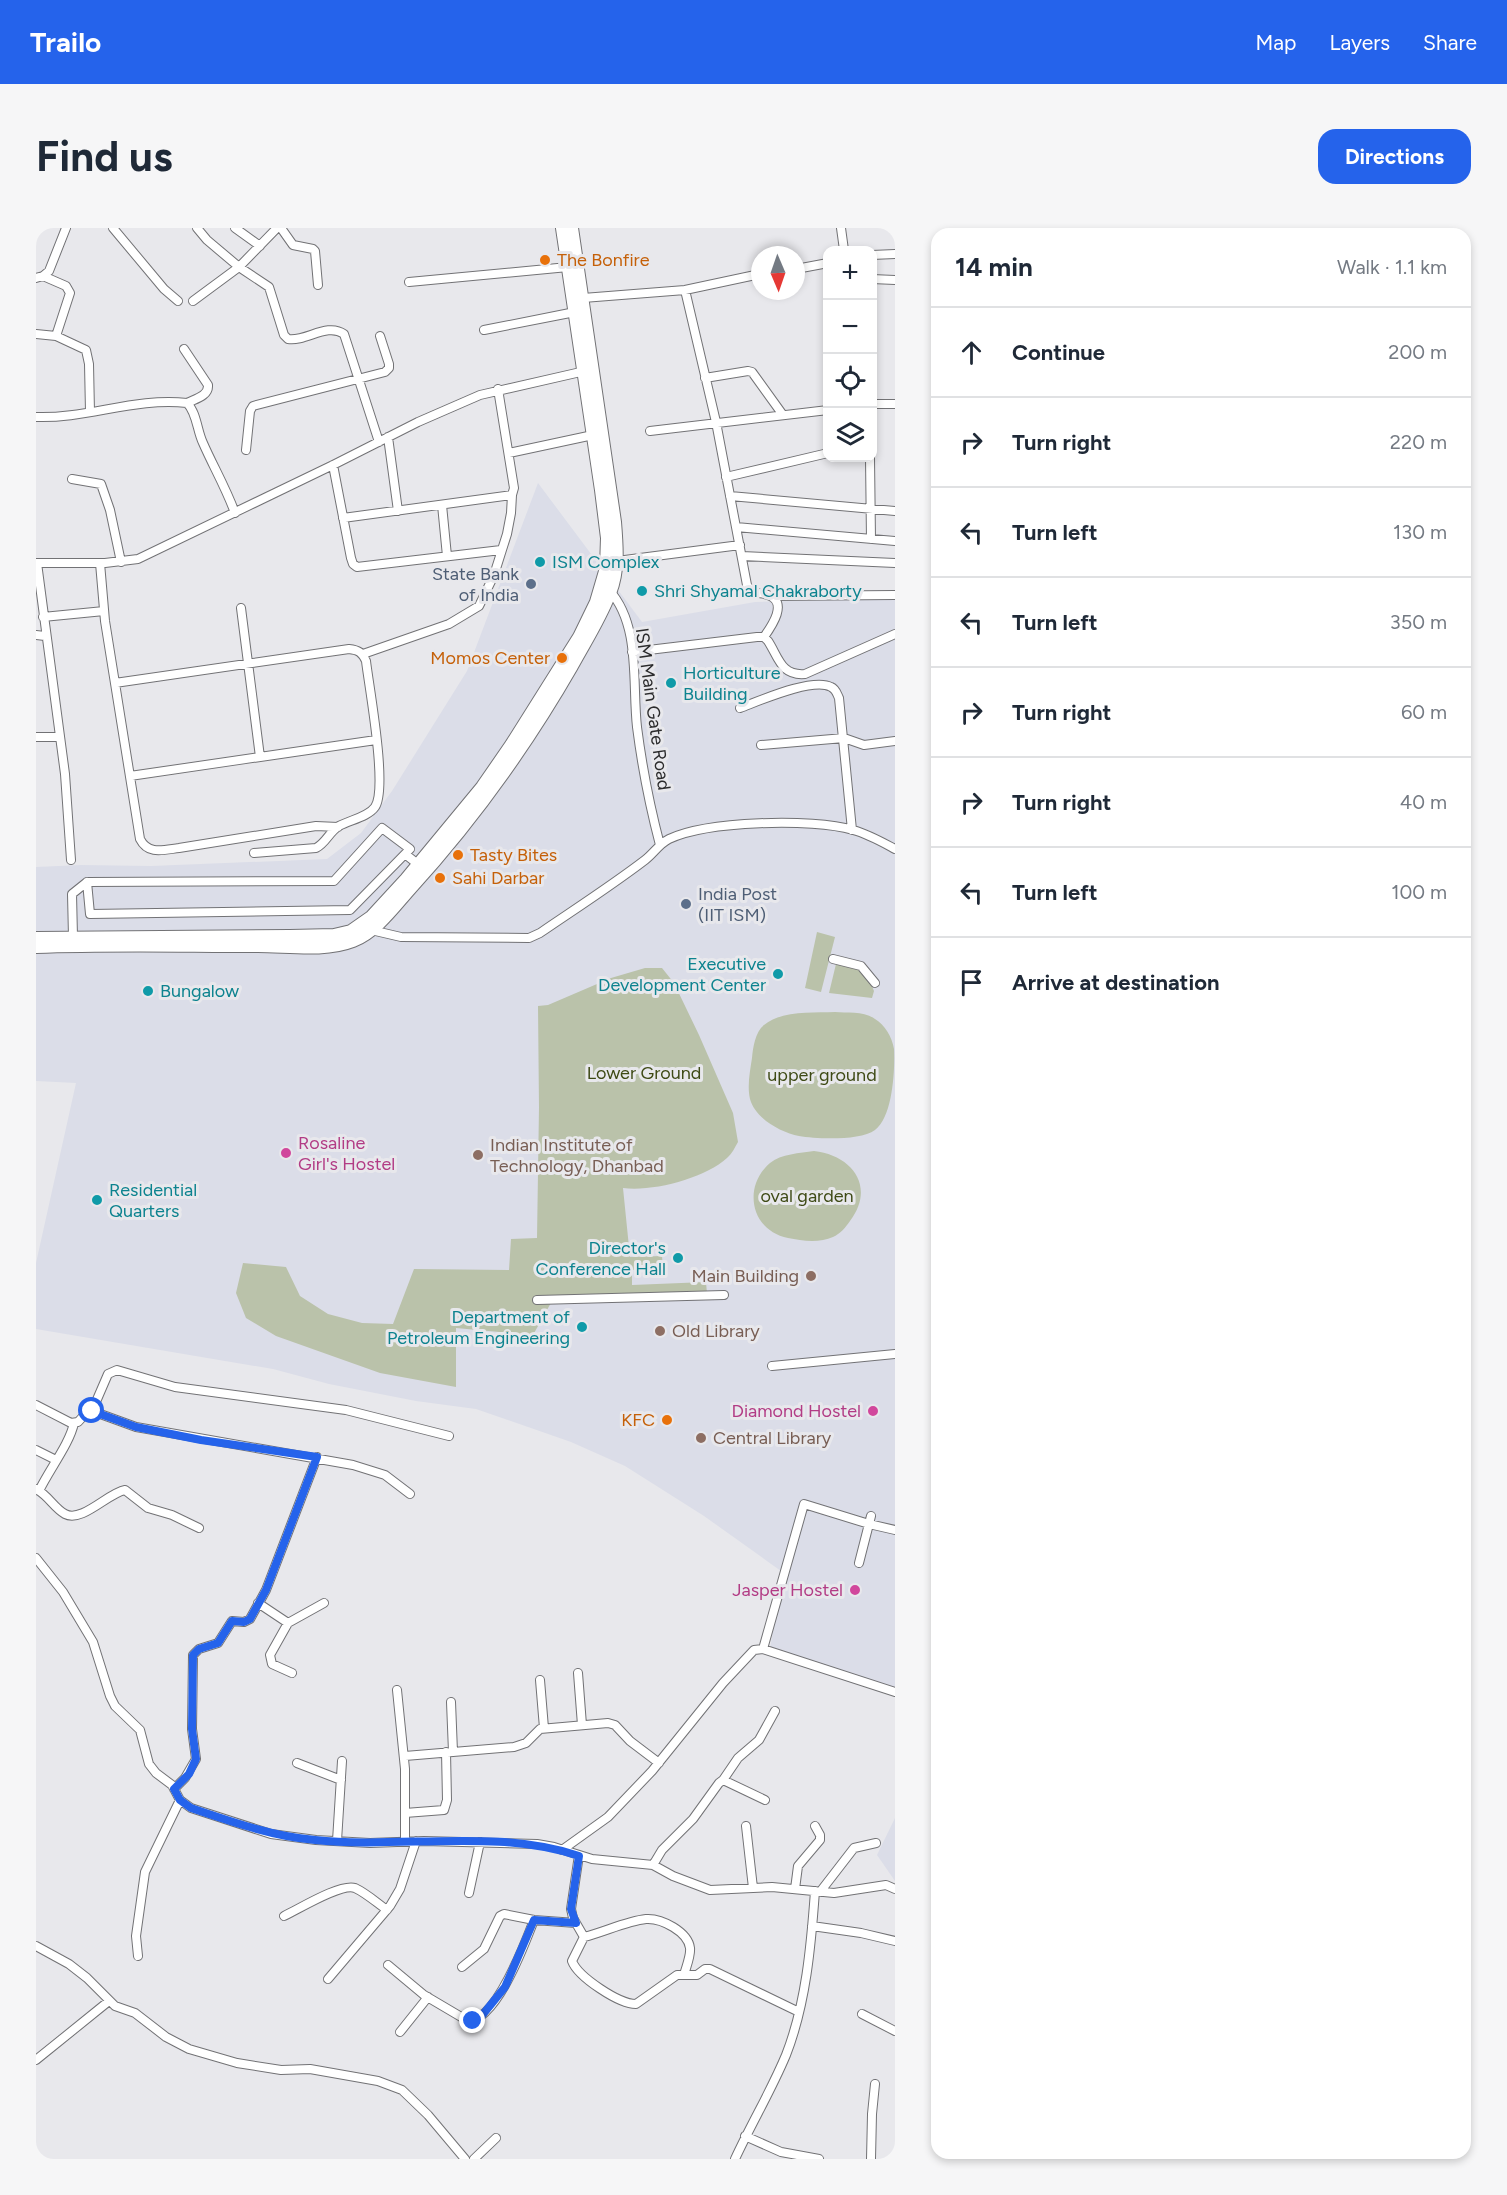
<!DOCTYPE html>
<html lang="en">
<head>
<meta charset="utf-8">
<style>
	:root { --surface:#fff; --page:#f6f6f7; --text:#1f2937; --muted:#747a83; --line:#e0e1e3; --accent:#2563eb }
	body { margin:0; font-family:Figtree,sans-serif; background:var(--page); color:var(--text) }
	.controls { position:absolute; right:18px; top:18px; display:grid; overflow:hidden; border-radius:12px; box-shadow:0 3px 9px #0003 }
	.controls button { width:54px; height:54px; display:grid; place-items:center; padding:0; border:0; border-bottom:2px solid var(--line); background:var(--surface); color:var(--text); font:30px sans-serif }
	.compass { position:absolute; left:715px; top:18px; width:54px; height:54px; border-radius:50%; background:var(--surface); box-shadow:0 3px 9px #0003; rotate:178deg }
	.stop { position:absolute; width:18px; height:18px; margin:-14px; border:4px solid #2563eb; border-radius:50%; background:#fff }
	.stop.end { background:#2563eb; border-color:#fff; box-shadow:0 2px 6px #0008 }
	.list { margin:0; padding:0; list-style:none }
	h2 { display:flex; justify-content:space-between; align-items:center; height:78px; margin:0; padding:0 24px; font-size:26px }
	h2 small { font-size:20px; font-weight:400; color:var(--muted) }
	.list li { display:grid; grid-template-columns:39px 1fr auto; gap:18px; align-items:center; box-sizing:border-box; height:90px; padding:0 24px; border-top:2px solid var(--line) }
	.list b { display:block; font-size:22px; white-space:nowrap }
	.list em { font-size:20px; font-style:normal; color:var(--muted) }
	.icon { flex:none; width:33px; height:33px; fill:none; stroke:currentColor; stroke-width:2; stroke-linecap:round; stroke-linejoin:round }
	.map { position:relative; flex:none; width:859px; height:1931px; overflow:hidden; border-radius:18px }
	header { display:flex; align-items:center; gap:36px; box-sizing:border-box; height:84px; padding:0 30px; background:var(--accent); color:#fff }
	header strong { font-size:28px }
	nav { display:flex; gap:33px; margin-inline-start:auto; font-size:21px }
	.intro { display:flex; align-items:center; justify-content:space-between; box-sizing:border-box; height:144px; padding:0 36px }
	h1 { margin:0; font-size:42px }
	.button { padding:15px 27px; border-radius:18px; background:var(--accent); color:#fff; font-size:21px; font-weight:700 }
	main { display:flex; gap:36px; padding:0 36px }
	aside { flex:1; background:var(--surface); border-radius:18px; box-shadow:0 3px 9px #0003 }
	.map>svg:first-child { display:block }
</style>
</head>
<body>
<header>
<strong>Trailo</strong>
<nav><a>Map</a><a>Layers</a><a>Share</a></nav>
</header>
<div class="intro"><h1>Find us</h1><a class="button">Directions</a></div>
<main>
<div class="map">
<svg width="859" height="1931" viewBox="0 0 859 1931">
	<rect width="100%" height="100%" fill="#e8e8ec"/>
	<path fill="#dbdde8" d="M502,255L606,394L719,374L786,372L829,368H859V1460L734,1422L745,1343L668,1288L589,1238L535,1214L440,1181L380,1173L293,1156L237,1141L0,1101V1035L40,855L0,853V639L45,637L115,638L291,631L325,605L356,563L431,443Z
		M859,1590V1653L841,1627Z"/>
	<path fill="#bac2aa" d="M781,704L799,709L785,764L769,760Z
		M800,736L829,742L838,763L836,770L793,765Z
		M609,740H626L638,755L663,807L697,885L702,914C699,919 696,926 691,930C669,950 617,964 587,960L594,1029L626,1028L627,1041L596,1042V1057L670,1054L671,1066L516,1073L497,1107L420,1100V1159L344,1145L240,1108L210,1090L200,1065L207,1035L250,1039L264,1068L292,1086L326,1095L357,1096L378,1041L473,1042L475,1011L501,1010L503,879L502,778L512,777L575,750Z
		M799,784C811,785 828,783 839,791C849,797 856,809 858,821C859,841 857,889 839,902C824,913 781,911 763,908C744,904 719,890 714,871C711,858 714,843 716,830C717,820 719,804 728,797C747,782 776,785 799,784Z
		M778,923C816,927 840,959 814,993C810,999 804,1006 797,1009C784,1015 766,1013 752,1010C715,1003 706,959 734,935C745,926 764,925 778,923Z"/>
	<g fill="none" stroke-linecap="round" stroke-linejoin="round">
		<g stroke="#727275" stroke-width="10">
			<path id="minor" d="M77,0L128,61L142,73
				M161,0L171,12L203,39L233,59L248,107L252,111C270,114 291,94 308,106L343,214
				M199,0L224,18
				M245,0L257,17L277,21L279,23L282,57
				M805,0L808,22
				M836,27L859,26
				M760,41L792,35
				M0,50L7,48L13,43L30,0
				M836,51L859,52
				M373,54L532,39
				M649,62L680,194L711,357C717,367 723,364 732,367C753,374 735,399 728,409
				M547,70L649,62L724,46
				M157,73L203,39L241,0
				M448,102L539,84
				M0,106L20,108L34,65L30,58L7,48
				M20,108L50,122L53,136L54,184
				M148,121L172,157C173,168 159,171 151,175
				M669,150L712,143L716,144L747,187
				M836,176H859
				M0,189C50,191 100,169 151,175C161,185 161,203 167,215C177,238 190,260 199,285
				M614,203L792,182
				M352,209L362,283
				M210,222L214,183L217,178L349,144L353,140V136L344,108
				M473,225L557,207
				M834,230L835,311
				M297,237L315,330L317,336L321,339L465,322
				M690,249L792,225
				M36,251L65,256L74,282L85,334
				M694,268L859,283
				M406,277L411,328
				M307,290L476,267L478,260L462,161
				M700,299L859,313
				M706,328L859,335
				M581,333L704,317
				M0,335H69L102,331L297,237L382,194L444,167L549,143
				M1,335L29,546L35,632
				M64,335L69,393L104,611C112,627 127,622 143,620L280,598L302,599
				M573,362C605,397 596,455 601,499C606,538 614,579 624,617
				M735,368L859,367
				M205,380L224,529
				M7,389L68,383
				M0,407L9,408
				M596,424L721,409H728L732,413C743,430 745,448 769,446L859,406
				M327,426L413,396L443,378L458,347L471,306L475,285L476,267
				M79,455L313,421C322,422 326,424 330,433C333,459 352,560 339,579C332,589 314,592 303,598C293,604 290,615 280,620L218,625
				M704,480C723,473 777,449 795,459C800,461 801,466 803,470L816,602
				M0,509H24
				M725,517L808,510L828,517L859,513
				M94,548L340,512
				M369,626L374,621L346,600L298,653L51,654L54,686L314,682L369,626L383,637
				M335,702L365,709L493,710L504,705C539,681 575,658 609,632C618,625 623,616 633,611C671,593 776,590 817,602C832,606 846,614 859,621
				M37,709L36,666L51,654
				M797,731L825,738L839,755
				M501,1072L688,1067
				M736,1138L859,1126
				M0,1177L35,1195L42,1194L52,1183H56L100,1199L317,1237L349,1247L374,1266
				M56,1183L72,1146L81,1142L139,1159L310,1182L413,1208
				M0,1222L20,1232
				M0,1261C12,1267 18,1280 29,1286C46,1295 72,1265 89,1262L112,1280L136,1287L163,1300
				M3,1263C13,1242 34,1215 38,1195
				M0,1330L27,1364L57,1414L74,1468L79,1478L104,1502L113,1536L120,1545L136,1557L144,1572L155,1580L235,1606L280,1612L334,1615L388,1613L501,1616L518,1619L556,1631L617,1637L637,1648L674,1662L736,1659L798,1665L850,1657L859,1661
				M823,1335L835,1288
				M222,1375L252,1395
				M727,1421L768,1276L833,1296L859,1302
				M256,1445L236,1436L234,1427L252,1395L288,1375
				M542,1445L546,1497
				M504,1452L508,1500
				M361,1462L369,1541V1613
				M415,1474L417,1524
				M369,1528L478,1519L490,1515L504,1501L572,1495L579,1497L594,1513L623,1535
				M261,1535L305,1552
				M687,1552L702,1530L723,1512L739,1483
				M138,1561L149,1550L160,1531L156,1501L157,1427L163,1421L182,1415L196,1393L208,1394L214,1391L230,1362L281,1229
				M369,1585L408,1582L411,1572L410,1524
				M710,1598L717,1660
				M301,1613L306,1533
				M526,1622L572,1589L616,1543L687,1455L718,1422L727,1421L859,1464
				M543,1627L535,1681L537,1690L548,1709L536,1733C542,1749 583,1776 600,1776L641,1747H661L669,1741H674L763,1784
				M617,1637L626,1622L657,1591L683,1555L687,1552L729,1572
				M759,1661L762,1638L784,1612V1607L779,1598
				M784,1664L818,1620L840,1615
				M433,1665L444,1614
				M248,1688C263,1681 305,1655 319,1660C330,1665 341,1675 351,1682
				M776,1698L825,1705L859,1713
				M548,1709C568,1704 591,1693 610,1691C626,1690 652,1704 654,1720C655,1728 650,1739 648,1747
				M0,1718L33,1736L51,1750L79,1778L99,1785L130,1809L153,1821L201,1835L245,1842L274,1841L342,1853L366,1862L392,1887L429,1931
				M102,1728L100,1708L109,1644L144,1572
				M352,1737L388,1767L432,1793C461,1792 489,1715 498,1692
				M426,1739L448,1721L464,1688L468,1686L498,1692L540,1695
				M292,1751L354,1678L364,1661L380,1613
				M826,1786L859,1803
				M364,1804L392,1769
				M0,1832L73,1773
				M709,1908L745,1924L783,1931
				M438,1931L460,1910
				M699,1931C715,1896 735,1863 750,1827C770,1776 775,1718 779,1663
				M835,1931L836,1886L839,1856"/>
		</g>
		<g stroke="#727275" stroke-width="14">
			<path id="trunk" d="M0,710L254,708L298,707L315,703L335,689L370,651L446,559L475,517L543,409L560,374L570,340L571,310L565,262L526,0
				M0,719C74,716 148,718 222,718C252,718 289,724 317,713C340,704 358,679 374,661C436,593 490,518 536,438C549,414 564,391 574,365C583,343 581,318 579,294L536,0"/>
		</g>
		<use href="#minor" stroke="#fff" stroke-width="8"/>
		<use href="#trunk" stroke="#fff" stroke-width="12"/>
	</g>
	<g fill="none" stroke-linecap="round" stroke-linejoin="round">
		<path stroke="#2563eb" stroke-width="8" d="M56,1183L100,1199L165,1212L281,1229L230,1362L214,1391L208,1394L196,1393L182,1415L163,1421L157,1427L156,1501L160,1531L153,1546L138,1561L144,1572L155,1580C196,1594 236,1608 279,1612C364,1621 461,1600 543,1628L535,1681L540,1695L498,1692L469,1759L444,1790L437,1793"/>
	</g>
	<g fill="#e8710a" stroke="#e8e8ec" stroke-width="2">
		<circle cx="509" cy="32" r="6"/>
		<circle cx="526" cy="430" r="6"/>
		<circle cx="422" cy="627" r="6"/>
		<circle cx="404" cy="650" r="6"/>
		<circle cx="631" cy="1192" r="6"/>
	</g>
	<g fill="#0f9aa8" stroke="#e8e8ec" stroke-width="2">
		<circle cx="504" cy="334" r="6"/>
		<circle cx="606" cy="363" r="6"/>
		<circle cx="635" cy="455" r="6"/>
		<circle cx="742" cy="746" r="6"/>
		<circle cx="112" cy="763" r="6"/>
		<circle cx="61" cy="972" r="6"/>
		<circle cx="642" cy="1030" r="6"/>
		<circle cx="546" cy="1099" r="6"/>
	</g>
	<g fill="#5c6f8a" stroke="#e8e8ec" stroke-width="2">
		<circle cx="495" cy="356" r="6"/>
		<circle cx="650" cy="676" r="6"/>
	</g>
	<g fill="#d1479c" stroke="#e8e8ec" stroke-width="2">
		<circle cx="250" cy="925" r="6"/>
		<circle cx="837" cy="1183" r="6"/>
		<circle cx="819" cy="1362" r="6"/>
	</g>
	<g fill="#8d6e63" stroke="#e8e8ec" stroke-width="2">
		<circle cx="442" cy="927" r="6"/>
		<circle cx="775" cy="1048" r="6"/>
		<circle cx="624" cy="1103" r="6"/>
		<circle cx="665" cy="1210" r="6"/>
	</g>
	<g text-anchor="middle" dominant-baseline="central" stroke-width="6" stroke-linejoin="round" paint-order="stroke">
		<g font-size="18" fill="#c56008" stroke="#e8e8ec" text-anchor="start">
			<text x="521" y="32">The Bonfire</text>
			<text x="514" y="430" text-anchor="end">Momos Center</text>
			<text x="434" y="627">Tasty Bites</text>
			<text x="416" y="650">Sahi Darbar</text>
			<text x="619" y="1192" text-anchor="end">KFC</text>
		</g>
		<g font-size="18" fill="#0d838f" stroke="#e8e8ec" text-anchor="start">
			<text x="516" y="334">ISM Complex</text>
			<text x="618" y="363">Shri Shyamal Chakraborty</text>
			<text x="647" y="445">Horticulture<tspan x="647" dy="21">Building</tspan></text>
			<text x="730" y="736" text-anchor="end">Executive<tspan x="730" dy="21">Development Center</tspan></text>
			<text x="124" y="763">Bungalow</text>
			<text x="73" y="962">Residential<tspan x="73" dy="21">Quarters</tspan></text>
			<text x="630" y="1020" text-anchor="end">Director's<tspan x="630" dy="21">Conference Hall</tspan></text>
			<text x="534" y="1089" text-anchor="end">Department of<tspan x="534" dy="21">Petroleum Engineering</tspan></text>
		</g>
		<g font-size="18" fill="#4e5e75" stroke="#e8e8ec" text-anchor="end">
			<text x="483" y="346">State Bank<tspan x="483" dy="21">of India</tspan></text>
			<text x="662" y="666" text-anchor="start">India Post<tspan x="662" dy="21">(IIT ISM)</tspan></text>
		</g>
		<g font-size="18" fill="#2b2b2c" stroke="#e8e8ec">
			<text transform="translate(617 481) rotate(82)">ISM Main Gate Road</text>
		</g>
		<g font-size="18" fill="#3e4a15" stroke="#e8e8ec">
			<text x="608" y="845">Lower Ground</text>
			<text x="786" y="847">upper ground</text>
			<text x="771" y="968">oval garden</text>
		</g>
		<g font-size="18" fill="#b23c85" stroke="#e8e8ec" text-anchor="end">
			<text x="262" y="915" text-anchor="start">Rosaline<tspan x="262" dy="21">Girl's Hostel</tspan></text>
			<text x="825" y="1183">Diamond Hostel</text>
			<text x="807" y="1362">Jasper Hostel</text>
		</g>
		<g font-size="18" fill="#785e54" stroke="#e8e8ec" text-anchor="start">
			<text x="454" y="917">Indian Institute of<tspan x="454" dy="21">Technology, Dhanbad</tspan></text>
			<text x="763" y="1048" text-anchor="end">Main Building</text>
			<text x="636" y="1103">Old Library</text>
			<text x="677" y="1210">Central Library</text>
		</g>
	</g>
</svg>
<div class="controls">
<button>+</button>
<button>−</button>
<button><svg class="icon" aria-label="locate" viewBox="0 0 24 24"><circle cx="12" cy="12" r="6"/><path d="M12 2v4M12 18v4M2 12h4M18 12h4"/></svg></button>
<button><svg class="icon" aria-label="layers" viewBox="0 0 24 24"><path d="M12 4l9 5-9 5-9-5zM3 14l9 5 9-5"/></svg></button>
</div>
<svg class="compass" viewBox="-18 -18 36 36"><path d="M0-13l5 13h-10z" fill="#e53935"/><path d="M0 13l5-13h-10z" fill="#747a83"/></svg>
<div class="stop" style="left:56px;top:1183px"></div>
<div class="stop end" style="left:437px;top:1793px"></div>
</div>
<aside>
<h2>14 min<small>Walk · 1.1 km</small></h2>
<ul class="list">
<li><svg class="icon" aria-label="ahead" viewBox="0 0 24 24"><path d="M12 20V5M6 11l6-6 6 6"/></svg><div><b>Continue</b></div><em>200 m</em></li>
<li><svg class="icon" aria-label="right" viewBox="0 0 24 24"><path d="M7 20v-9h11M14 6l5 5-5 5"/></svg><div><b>Turn right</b></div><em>220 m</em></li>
<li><svg class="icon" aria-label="left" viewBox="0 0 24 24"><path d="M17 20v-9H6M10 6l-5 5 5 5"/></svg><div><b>Turn left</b></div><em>130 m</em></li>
<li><svg class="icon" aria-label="left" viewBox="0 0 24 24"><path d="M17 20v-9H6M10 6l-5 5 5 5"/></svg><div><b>Turn left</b></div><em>350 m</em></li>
<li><svg class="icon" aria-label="right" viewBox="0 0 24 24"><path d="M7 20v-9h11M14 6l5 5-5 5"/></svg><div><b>Turn right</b></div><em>60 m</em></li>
<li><svg class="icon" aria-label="right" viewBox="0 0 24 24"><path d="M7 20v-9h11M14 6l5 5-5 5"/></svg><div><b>Turn right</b></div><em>40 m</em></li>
<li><svg class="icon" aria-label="left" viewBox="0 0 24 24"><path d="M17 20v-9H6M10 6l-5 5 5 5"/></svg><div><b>Turn left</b></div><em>100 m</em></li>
<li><svg class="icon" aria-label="arrive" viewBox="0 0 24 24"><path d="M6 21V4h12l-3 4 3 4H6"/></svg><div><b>Arrive at destination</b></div></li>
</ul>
</aside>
</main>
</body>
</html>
